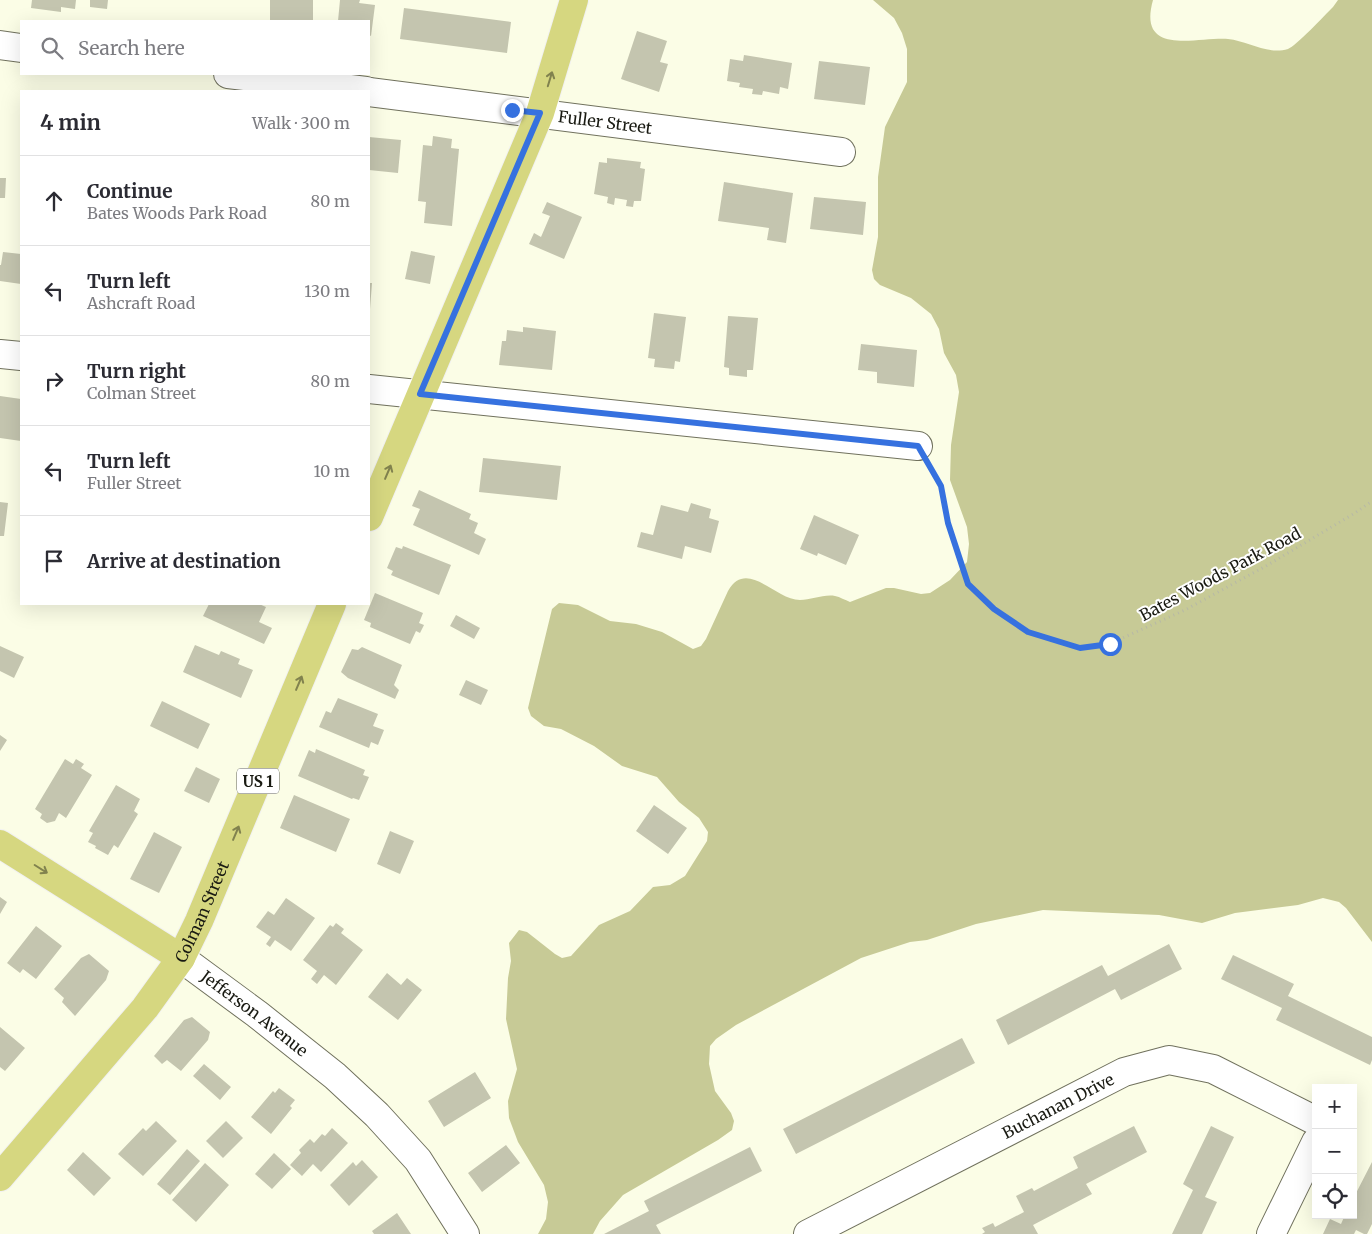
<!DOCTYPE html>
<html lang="en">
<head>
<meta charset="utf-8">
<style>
	:root { --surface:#fff; --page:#f7f7f7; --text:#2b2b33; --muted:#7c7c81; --line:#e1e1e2 }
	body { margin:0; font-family:Merriweather,serif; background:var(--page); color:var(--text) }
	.controls { position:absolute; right:15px; bottom:15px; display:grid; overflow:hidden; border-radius:0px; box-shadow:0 5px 20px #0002 }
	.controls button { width:45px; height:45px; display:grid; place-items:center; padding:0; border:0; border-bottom:1px solid var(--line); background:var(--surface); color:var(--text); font:25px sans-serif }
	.stop { position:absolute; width:15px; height:15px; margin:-11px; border:4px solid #3671df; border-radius:50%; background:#fff }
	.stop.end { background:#3671df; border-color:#fff; box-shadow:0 1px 5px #0008 }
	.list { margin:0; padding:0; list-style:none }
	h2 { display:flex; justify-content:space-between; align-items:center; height:65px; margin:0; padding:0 20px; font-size:21px }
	h2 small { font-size:16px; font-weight:400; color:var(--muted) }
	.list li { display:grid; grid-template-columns:32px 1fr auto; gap:15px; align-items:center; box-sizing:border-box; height:90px; padding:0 20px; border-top:1px solid var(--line) }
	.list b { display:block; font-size:19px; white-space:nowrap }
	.list p { margin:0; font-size:16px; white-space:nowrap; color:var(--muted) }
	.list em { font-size:16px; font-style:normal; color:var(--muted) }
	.icon { flex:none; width:28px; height:28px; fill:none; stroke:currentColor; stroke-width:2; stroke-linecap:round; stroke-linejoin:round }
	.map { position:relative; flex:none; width:1372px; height:1234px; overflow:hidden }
	.search { position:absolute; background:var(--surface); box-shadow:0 5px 20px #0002; left:20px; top:20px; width:350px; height:55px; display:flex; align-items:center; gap:12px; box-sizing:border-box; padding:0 18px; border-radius:0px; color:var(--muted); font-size:19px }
	.panel { position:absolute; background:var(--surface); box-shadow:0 5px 20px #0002; left:20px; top:90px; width:350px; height:515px; border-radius:0px }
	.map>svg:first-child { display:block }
</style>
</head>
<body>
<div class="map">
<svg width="1372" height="1234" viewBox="0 0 1372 1234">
	<rect width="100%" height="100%" fill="#fbfde6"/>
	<path fill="#c7ca96" d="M873,0H1153C1137,57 1196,37 1228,39C1248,41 1267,55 1288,49C1296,46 1325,15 1333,7L1338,0H1372V942L1346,908L1339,902L1323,898L1298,905L1235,913L1202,923L1159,915L1043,910L976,924L927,940L910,942L861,958L736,1025L716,1039L710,1046L709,1064L715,1091L731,1113L734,1121L732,1130L718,1140L623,1195L600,1221L593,1234H538L546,1219L548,1202L544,1185L518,1142L509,1118L508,1101L517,1069L506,1019L508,978L511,961L509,943L519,930L527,932L555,954L562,958L571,956L599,925L630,911L653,887L670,885L685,876L707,841L708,832L699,818L679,802L657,777L622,766L594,746L561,729L544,726L531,716L528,708L552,609L559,603L578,605L610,621L636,624L662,632L693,649L701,646L706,639L728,591C747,558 775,600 800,600C811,600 824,594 835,596C840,597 845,600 850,602L886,588H894L921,594L930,593L950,580L967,562L969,544L967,527L950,480L951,445L959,392L956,375L944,353L939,329L931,314L911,298L880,285L874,279L872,270L878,237V177L885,127L907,82V49L902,33L894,18Z"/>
	<path fill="#c4c5af" d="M32,0H76L75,9L61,7V12L31,8Z
		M90,0H108L107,9L90,7Z
		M270,0H313V21H270Z
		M340,0H360L359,3L375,5L371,36L369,35V21H338Z
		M404,8L511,22L507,53L400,39Z
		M637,31L667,41L660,62L668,64L659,92L621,79Z
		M744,55L792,63L788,89L780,87L779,94L763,91L762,95L752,94L753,89L739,87L740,83L727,81L730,59L743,61Z
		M819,61L870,67L865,105L814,99Z
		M433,136L452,139L451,148L459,149L452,226L424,223L426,202L418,201L423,145L432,146Z
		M369,137L401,140L398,173L369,170Z
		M607,158L641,162L640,168L645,169L641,201H634L633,207L626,206L627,200L615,198L614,205L607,203L608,197L594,194L599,162L607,163Z
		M0,178H6L5,198H0Z
		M724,182L793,193L786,243L767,240L769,228L718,221Z
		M814,197L866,202L863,235L810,229Z
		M547,202L582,217L564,259L529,244L534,233L541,237L550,216L542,213Z
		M411,251L435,256L430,284L405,279Z
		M3,252L21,254V284L0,281V265H1Z
		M369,283H372L370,309H369Z
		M654,313L686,317L680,362L675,361L674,369L654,367L655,359L648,358Z
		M728,316L758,318L753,370H747V377L729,375V368L724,367Z
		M523,327L556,331L552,370L499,365L502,341H506L507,330L523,332Z
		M861,344L917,350L914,387L877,383V372L858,370Z
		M0,396L21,399V441L0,438Z
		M483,458L561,466L557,500L479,492Z
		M419,490L471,514L469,519L478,523L474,533L486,539L479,555L413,525L420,509L412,506Z
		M0,502L8,503L4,536H0Z
		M691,503L711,509L709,518L719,521L711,553L685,546L682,559L637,547L641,532L653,535L661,505L688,512Z
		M814,515L859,535L846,565L818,553L817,556L800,549Z
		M403,546L451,565L439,595L391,575L393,571L387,568L396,547L402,549Z
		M375,593L423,613L419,623L424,625L420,633L416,631L410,644L370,627L371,623L364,620Z
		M209,604H259L266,607L259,622L272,628L264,644L203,616Z
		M456,615L480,628L474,639L450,626Z
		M195,645L219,655L221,651L240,659L238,664L253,670L241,698L183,672Z
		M0,646L24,657L14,678L0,671Z
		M362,647L402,665L394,685L399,690L395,699L348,678L341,672L352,649L358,650Z
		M466,680L488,690L481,705L459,695Z
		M338,698L378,714L373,726L384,730L378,745L371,742L369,748L319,727L326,711L331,713Z
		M162,701L210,724L198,749L150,726Z
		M0,735L7,740L0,751Z
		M316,749L365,770L363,775L369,777L359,800L353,798L352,799L298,776L309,750L315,753Z
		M65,759L73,764L76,759L84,764L81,768L92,775L66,818L59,813L55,821L47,823L40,818L42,814L35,809Z
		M196,767L220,779L209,803L184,791Z
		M116,785L140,799L134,811L138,814L118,848L114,845L108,855L95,848L96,846L88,842L93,833L89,831Z
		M294,795L350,819L336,852L280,828Z
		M654,805L687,828L668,854L636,831Z
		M390,831L414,841L400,874L377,864Z
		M154,832L182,847L159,893L130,879Z
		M0,897L7,902L0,914Z
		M286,898L315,918L291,951L275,940L270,947L266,944L271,937L256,927L268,911L274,915Z
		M336,923L344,929L341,933L363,950L336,985L324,975L317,984L311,979L317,971L303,960L330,925L333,927Z
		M36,926L62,946L36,979L23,969L20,973L7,963Z
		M1169,944L1182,969L1121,1000L1115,989L1008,1045L996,1020L1102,965L1108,976Z
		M89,954L109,971L106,980L75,1016L62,1002L64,998L54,989L81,958Z
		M1233,955L1294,984L1288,996L1372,1037V1060L1370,1065L1276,1020L1282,1008L1221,979Z
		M387,973L401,985L407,978L422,990L398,1020L368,997Z
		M192,1017L210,1032L208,1040L181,1071L167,1060L162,1064L154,1056L184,1020Z
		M0,1027L25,1048L5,1071L0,1067Z
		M962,1038L975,1063L796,1154L783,1129Z
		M204,1064L231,1087L220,1100L193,1076Z
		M475,1072L491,1098L444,1127L428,1101Z
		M279,1088L295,1100L290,1106L292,1108L271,1134L251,1117L273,1091L275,1093Z
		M156,1121L177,1141L143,1176L118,1154L143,1128L146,1131Z
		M226,1121L243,1138L223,1158L206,1141Z
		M1134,1126L1147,1152L1086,1184L1092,1194L1033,1225L1038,1234H982L985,1232L982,1228L993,1223L995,1227L1024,1212L1016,1196L1032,1188L1034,1191L1078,1168L1073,1157Z
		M1211,1126L1234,1137L1205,1197L1217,1202L1202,1234H1172L1193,1190L1183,1184Z
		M332,1128L348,1143L321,1172L313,1164L302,1176L290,1165L301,1153L299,1150L310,1139L314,1143L322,1134L325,1136Z
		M506,1145L520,1163L482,1192L468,1173Z
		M750,1147L762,1171L656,1225L661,1234H604L649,1211L644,1201Z
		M187,1149L200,1161L170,1195L157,1184Z
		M83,1152L111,1178L94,1196L67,1170Z
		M274,1153L291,1169L272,1189L255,1174Z
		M362,1160L378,1177L349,1206L330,1185L353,1162L356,1166Z
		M1372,1162V1224L1367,1234H1364L1356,1230L1354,1234H1323L1330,1219L1341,1224L1345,1215H1353V1199Z
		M205,1163L229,1185L196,1222L172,1200Z
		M397,1213L411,1234H374L372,1231Z"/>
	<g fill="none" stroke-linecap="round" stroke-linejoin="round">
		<g stroke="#70715d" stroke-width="30">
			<g id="street">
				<path d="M0,45L21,48"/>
				<path d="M228,74L366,91"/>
				<path id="s1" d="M369,92L841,152"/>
				<path d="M0,354L21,356"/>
				<path d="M369,389L918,446"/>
				<path id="s2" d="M808,1234L1124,1072L1169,1060L1213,1069L1316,1121"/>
				<path d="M1271,1234L1316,1142"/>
			</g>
		</g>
		<g stroke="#70715d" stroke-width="30">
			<g id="secondary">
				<path id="s3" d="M181,958L257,1014L335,1076L377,1115L418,1160L465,1234"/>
			</g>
		</g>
		<g stroke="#f1f1f1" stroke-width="30">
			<g id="primary">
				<path d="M369,517L540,113L574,0"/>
				<path d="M0,844L181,958"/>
				<path id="s4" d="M0,1177L145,1008L181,958L199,921L332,604"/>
			</g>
		</g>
		<path stroke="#b7b9a6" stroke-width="3" stroke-dasharray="1 4" stroke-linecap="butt" d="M930,467L941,486L949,523L957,554L968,584L995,609L1028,632L1080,648L1109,644L1185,610L1266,566L1355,513L1372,501"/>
		<use href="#street" stroke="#fff" stroke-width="28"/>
		<use href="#secondary" stroke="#fff" stroke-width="28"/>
		<use href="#primary" stroke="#d6d780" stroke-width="28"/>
	</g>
	<defs><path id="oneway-shaft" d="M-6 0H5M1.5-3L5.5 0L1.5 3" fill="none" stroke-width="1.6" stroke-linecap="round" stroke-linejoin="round" transform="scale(1.25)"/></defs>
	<g stroke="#81824e">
		<use href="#oneway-shaft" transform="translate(550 79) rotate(-73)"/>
		<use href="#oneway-shaft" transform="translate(388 472) rotate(-67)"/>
		<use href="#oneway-shaft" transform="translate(299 683) rotate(-67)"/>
		<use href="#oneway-shaft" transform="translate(236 833) rotate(-67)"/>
		<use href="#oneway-shaft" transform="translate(41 869) rotate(32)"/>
	</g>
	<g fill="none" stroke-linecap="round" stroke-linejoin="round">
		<path stroke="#3671df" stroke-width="6" d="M512,110L540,113L420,394L918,446L941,486L948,523L968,584L994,609L1028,632L1080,648L1110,644"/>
	</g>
	<g text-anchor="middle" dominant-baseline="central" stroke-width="4" stroke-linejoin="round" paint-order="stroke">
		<rect fill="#fff" stroke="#5e5f59" stroke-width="1" x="237" y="768.5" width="42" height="25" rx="4"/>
		<g font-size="15" font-weight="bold" fill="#191a12">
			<text x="258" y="781">US 1</text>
		</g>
		<g font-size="16" fill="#191a12" stroke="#fff">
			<text stroke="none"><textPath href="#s1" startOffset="238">Fuller Street</textPath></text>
			<text transform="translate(1220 574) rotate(-28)">Bates Woods Park Road</text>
			<text stroke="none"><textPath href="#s4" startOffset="335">Colman Street</textPath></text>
			<text stroke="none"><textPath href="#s3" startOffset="92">Jefferson Avenue</textPath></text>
			<text stroke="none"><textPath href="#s2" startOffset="281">Buchanan Drive</textPath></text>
		</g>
	</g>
</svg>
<div class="controls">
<button>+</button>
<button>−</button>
<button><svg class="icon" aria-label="locate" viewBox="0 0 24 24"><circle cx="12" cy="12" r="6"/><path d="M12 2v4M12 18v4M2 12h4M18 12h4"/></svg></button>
</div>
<div class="stop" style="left:1110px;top:644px"></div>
<div class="stop end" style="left:512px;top:110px"></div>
<div class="search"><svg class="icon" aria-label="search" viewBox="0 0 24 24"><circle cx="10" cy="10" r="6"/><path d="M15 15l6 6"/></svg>Search here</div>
<section class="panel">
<h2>4 min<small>Walk · 300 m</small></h2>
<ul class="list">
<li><svg class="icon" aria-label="ahead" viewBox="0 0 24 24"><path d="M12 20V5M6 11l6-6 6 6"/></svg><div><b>Continue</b><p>Bates Woods Park Road</p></div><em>80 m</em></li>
<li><svg class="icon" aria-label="left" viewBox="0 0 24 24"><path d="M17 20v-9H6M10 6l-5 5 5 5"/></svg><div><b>Turn left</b><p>Ashcraft Road</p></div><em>130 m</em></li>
<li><svg class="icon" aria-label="right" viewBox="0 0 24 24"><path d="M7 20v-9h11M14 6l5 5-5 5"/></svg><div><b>Turn right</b><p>Colman Street</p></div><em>80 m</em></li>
<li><svg class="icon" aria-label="left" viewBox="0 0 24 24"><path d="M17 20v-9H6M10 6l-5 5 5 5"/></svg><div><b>Turn left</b><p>Fuller Street</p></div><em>10 m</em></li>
<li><svg class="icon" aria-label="arrive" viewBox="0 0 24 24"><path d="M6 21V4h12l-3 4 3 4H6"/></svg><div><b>Arrive at destination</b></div></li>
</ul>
</section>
</div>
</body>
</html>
